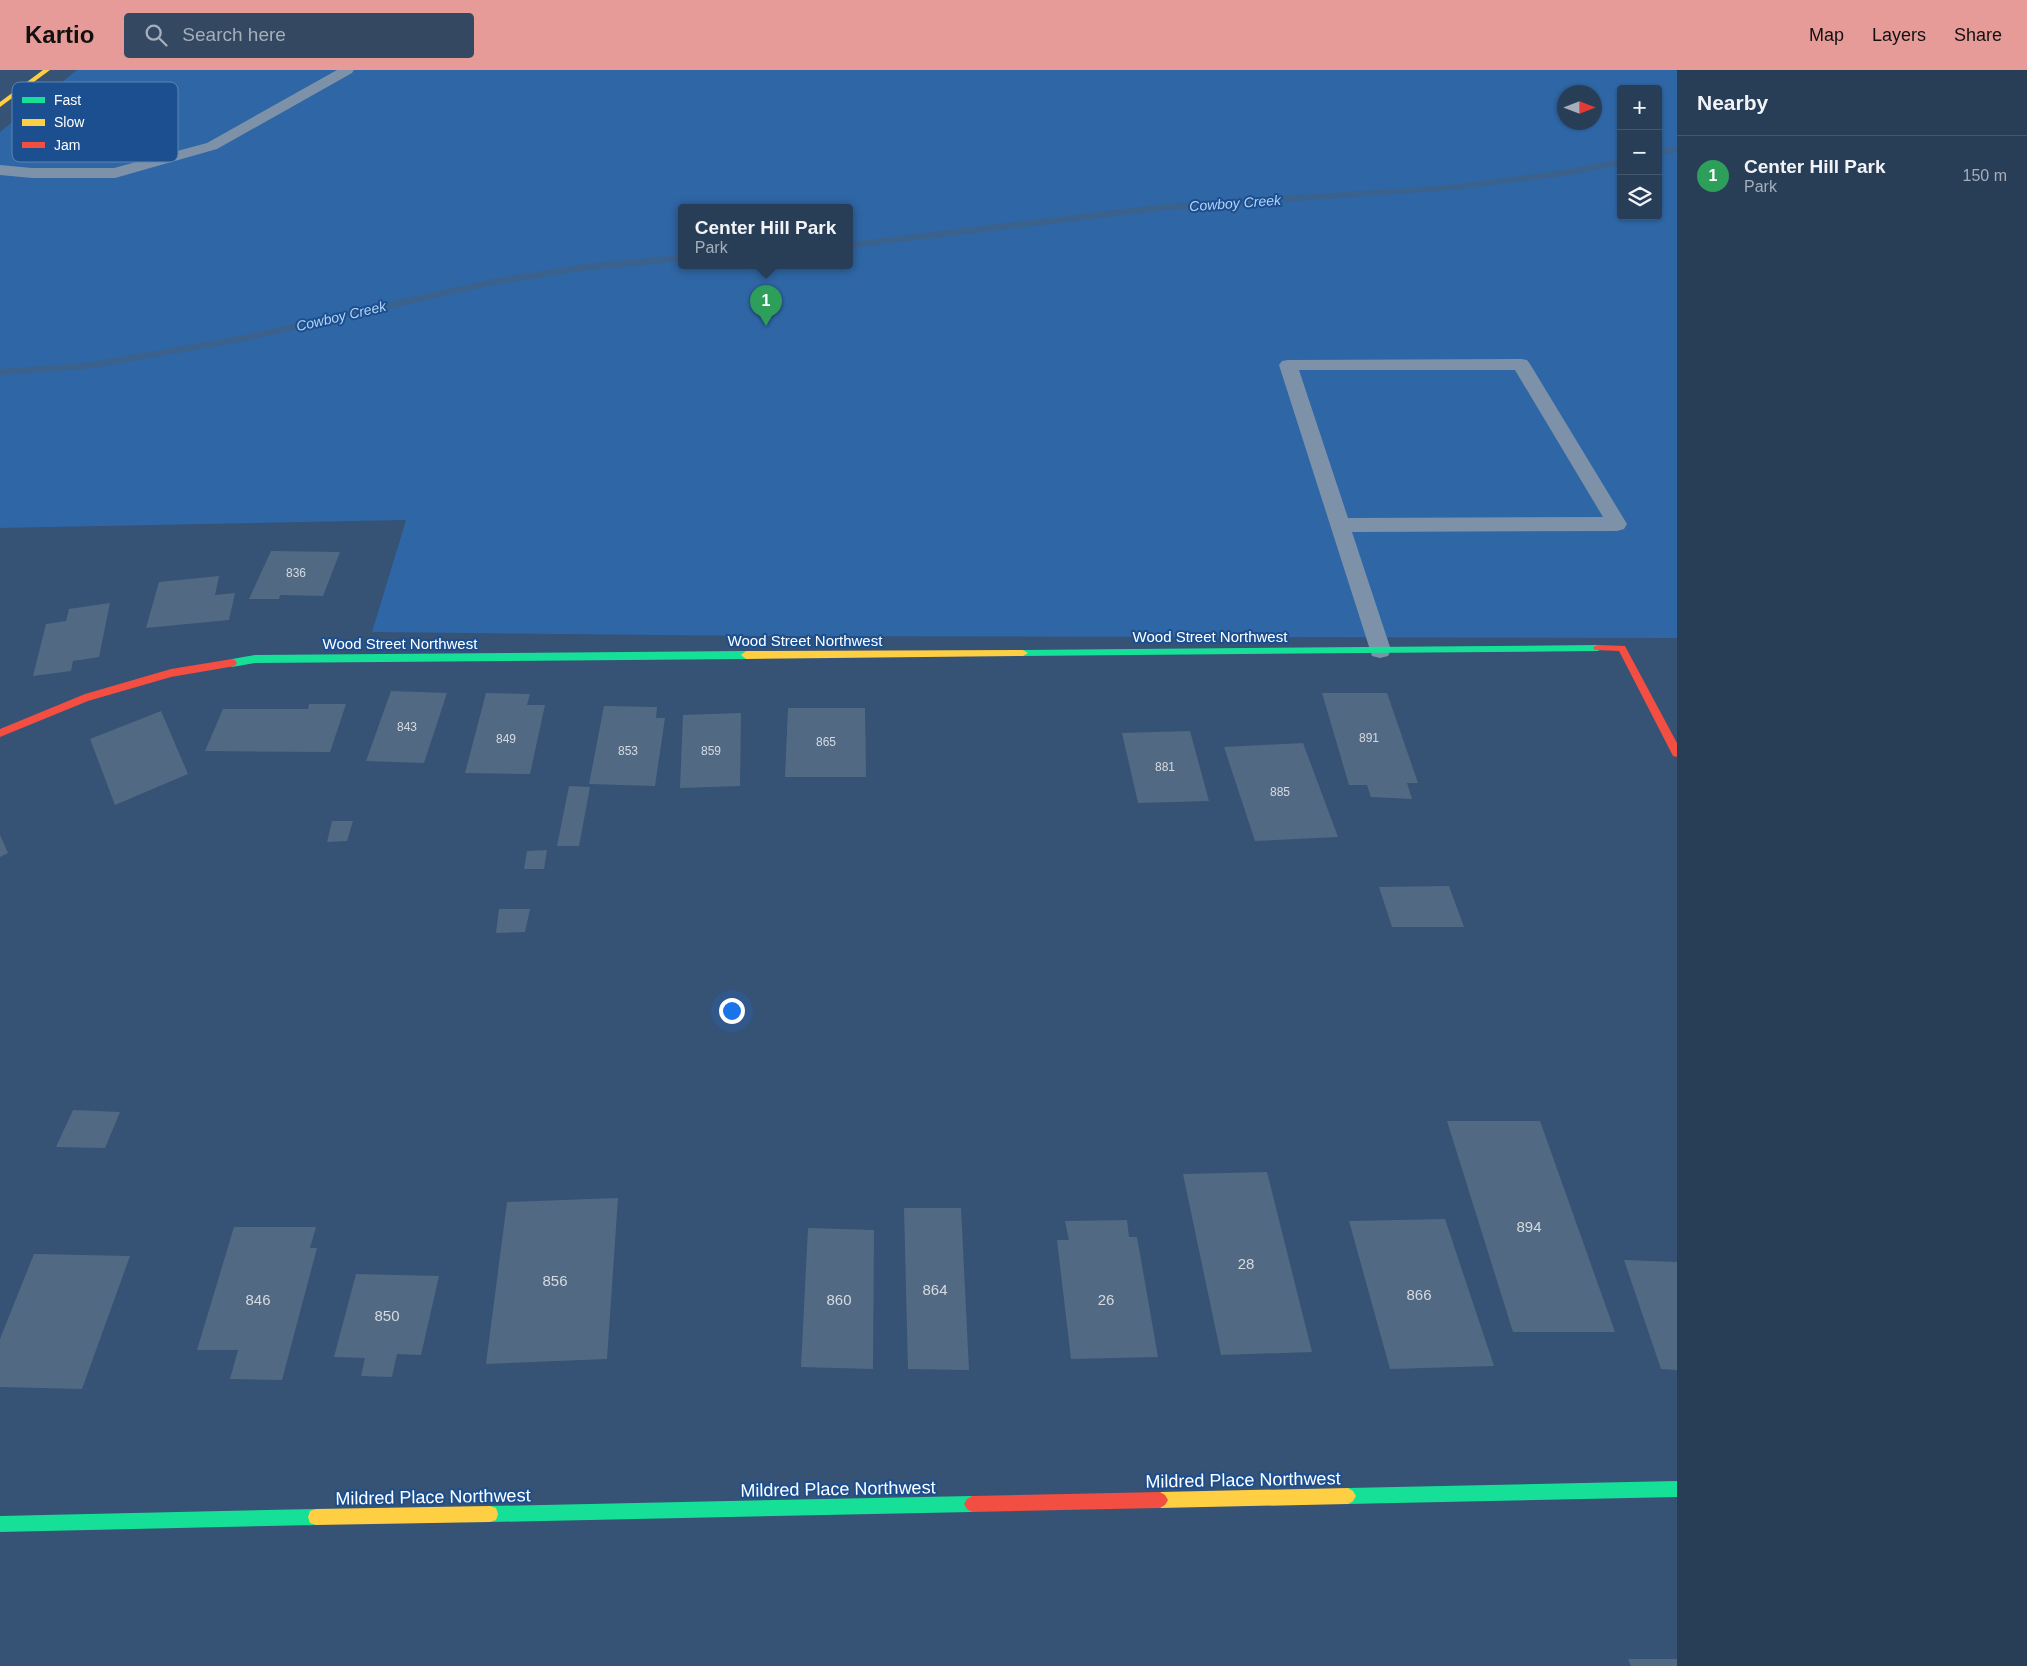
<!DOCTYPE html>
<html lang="en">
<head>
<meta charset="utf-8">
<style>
	:root { --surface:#283e57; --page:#344961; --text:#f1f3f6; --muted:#a5aeba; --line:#44576d; --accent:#e69b98 }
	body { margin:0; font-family:Helvetica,sans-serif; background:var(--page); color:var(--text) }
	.controls { position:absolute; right:15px; top:15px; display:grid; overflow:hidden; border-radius:5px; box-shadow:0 1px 4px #0004 }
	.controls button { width:45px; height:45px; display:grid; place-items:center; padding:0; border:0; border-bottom:1px solid var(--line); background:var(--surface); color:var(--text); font:25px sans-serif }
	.compass { position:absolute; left:1557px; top:15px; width:45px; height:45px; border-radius:50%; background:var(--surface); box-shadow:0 1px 4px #0004; rotate:90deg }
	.you { position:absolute; left:731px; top:940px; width:18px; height:18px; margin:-12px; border:4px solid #fff; border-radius:50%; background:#1a73e8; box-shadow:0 0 0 8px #1a73e833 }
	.badge { display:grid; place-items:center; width:32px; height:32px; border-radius:50%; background:var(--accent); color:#fff; font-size:16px; font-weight:700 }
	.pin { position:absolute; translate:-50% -41px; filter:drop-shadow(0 1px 2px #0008) }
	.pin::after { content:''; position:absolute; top:26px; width:18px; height:15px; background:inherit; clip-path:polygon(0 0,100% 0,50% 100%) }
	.popup { position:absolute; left:678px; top:134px; width:175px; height:65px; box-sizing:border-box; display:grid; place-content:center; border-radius:5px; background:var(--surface); filter:drop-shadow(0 1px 4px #0005); font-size:16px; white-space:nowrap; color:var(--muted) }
	.popup b { font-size:19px; color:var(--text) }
	.popup::after { content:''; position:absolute; left:50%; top:100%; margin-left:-10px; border:10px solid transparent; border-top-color:var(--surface) }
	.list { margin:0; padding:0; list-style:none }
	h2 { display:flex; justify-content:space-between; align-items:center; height:65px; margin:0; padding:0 20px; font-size:21px }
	h2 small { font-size:16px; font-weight:400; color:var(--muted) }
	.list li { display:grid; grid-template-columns:32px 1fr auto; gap:15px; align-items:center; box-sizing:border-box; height:80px; padding:0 20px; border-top:1px solid var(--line) }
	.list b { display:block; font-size:19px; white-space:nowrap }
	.list p { margin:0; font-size:16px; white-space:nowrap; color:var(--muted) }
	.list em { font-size:16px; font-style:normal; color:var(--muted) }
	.icon { flex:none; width:28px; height:28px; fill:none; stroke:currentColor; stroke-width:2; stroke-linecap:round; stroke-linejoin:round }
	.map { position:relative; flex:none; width:1677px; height:1596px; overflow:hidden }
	header { display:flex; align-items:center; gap:30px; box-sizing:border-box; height:70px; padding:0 25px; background:var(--accent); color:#111 }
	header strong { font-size:24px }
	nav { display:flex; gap:28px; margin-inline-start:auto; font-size:18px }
	.search { width:350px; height:45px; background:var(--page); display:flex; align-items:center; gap:12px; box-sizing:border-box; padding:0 18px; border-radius:5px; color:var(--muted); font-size:19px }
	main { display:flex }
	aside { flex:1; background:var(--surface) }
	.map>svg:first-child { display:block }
</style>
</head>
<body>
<header>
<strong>Kartio</strong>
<div class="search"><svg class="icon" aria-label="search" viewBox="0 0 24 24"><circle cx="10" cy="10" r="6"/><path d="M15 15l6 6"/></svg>Search here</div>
<nav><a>Map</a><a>Layers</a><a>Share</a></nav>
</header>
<main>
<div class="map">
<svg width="1677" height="1596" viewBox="0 0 1677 1596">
	<rect width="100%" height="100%" fill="#365274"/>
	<path fill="#2f66a5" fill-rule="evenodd" d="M77,0H1677V568L760,566L372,562L406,450L0,458V62ZM1621,19H1658V146H1621ZM1564,22H1594V52H1564ZM682,137H850V195H682Z"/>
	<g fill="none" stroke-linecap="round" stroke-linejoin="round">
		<path fill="#3b618d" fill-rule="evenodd" d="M1677,76V82L1658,86V80Z
			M1621,89V95L1565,106L1452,120L1167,140L850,178V172L1167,134L1452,115L1565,100Z
			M682,185V191L587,200L493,215L245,271L87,299L0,305V299L87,293L245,265L493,209L587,194Z"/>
	</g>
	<path fill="#526984" d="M271,481L340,482L323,526L280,525L279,529H249Z
		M219,506L215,525L235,523L229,550L146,558L159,512Z
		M110,533L99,587L73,591L71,601L33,606L46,554L66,551L69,539Z
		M391,621L447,623L424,693L366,691Z
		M486,623L530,624L527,635H545L530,704L465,703Z
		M1322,623H1387L1418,713H1407L1412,729L1371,727L1367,715H1349Z
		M309,634H346L330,682L205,681L223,639H308Z
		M604,636L657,637L656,648H665L655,716L589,714Z
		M788,638H865L866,707H785Z
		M161,641L188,704L115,735L90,669Z
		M741,643L740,716L680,718L683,645Z
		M1190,661L1209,731L1138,733L1122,663Z
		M1303,673L1338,767L1255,771L1224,677Z
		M569,716L590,717L579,776H557Z
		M332,751H353L347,771L327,772Z
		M0,765L8,783L0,787Z
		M547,780L544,799H524L527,781Z
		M1449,816L1464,857H1392L1379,817Z
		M499,839H530L525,862L496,863Z
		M73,1040L120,1042L105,1078L56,1077Z
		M1447,1051H1540L1615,1262H1513Z
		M1267,1102L1312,1282L1221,1285L1183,1104Z
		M618,1128L607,1289L486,1294L507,1132Z
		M904,1138H961L969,1300L908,1299Z
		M1445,1149L1494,1296L1390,1299L1349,1151Z
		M1127,1150L1129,1167H1137L1158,1287L1071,1289L1057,1170H1069L1065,1151Z
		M234,1157H316L310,1178H317L282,1310L230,1309L238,1280H197Z
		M808,1158L874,1160L873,1299L801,1297Z
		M34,1184L130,1186L82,1319L0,1317V1269Z
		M1624,1190L1677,1192V1300L1661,1299Z
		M356,1204L439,1206L421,1285L397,1284L392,1307L361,1306L365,1288L334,1287Z
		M1628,1589H1677V1596H1631Z"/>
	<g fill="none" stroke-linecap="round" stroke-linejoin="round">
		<path fill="#7d92a8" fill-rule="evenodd" d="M337,0H354L352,3L217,79L115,108H32L0,105V95L32,98H114L207,73Z
			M1521,289L1527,290L1530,294L1627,454L1624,459L1617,461L1352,462L1391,580L1388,586L1380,588L1372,586L1279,295L1282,291L1288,290ZM1299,300H1515L1603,447L1348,448Z"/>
		<path fill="#16e098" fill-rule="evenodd" d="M1598,575L1603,578L1598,581L1023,586L1018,583L1023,580Z
			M746,581L751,585L746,589L255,593L232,597L227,593L232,589L255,585Z
			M1677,1411V1427L1348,1434L1343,1431L1340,1426L1343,1421L1348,1418Z
			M972,1426L977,1429L980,1434L977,1439L972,1442L490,1452L484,1450L482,1444L484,1438L490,1436Z
			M316,1439L322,1441L324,1447L322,1453L316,1455L0,1462V1446Z"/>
		<path fill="#ffcf43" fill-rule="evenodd" d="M43,0H50L0,37V32Z
			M1023,580L1028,583L1023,586L746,589L741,585L746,581Z
			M1348,1418L1353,1421L1356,1426L1353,1431L1348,1434L1160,1438L1155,1435L1152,1430L1155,1425L1160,1422Z
			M490,1436L496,1438L498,1444L496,1450L490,1452L316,1455L310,1453L308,1447L310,1441L316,1439Z"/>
		<path fill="#f24e42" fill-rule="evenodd" d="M1598,575L1625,576L1677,673V687L1673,686L1619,581L1595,580L1593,578L1595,576Z
			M232,589L235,590L237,593L235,596L171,607L88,631L0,667V659L85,624L171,599Z
			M1160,1422L1165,1425L1168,1430L1165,1435L1160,1438L972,1442L967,1439L964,1434L967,1429L972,1426Z"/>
	</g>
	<g text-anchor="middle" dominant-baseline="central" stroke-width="4" stroke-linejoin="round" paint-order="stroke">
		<g font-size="12" fill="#d4dae0">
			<text x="296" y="503">836</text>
			<text x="407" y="657">843</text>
			<text x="1369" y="668">891</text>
			<text x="506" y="669">849</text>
			<text x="826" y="672">865</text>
			<text x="628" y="681">853</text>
			<text x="711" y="681">859</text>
			<text x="1165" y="697">881</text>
			<text x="1280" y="722">885</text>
		</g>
		<g font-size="14" font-style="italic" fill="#b5d3f5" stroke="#1b4f8f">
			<text transform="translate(1235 133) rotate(-4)">Cowboy Creek</text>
			<text transform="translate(341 246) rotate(-13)">Cowboy Creek</text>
		</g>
		<g font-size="15" fill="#fff" stroke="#1b4f8f">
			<text x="1210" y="566">Wood Street Northwest</text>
			<text x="805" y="570">Wood Street Northwest</text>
			<text x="400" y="573">Wood Street Northwest</text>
		</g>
		<g font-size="15" fill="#d4dae0">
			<text x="1529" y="1156">894</text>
			<text x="1246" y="1193">28</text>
			<text x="555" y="1210">856</text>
			<text x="935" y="1219">864</text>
			<text x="1419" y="1224">866</text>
			<text x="258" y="1229">846</text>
			<text x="839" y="1229">860</text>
			<text x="1106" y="1229">26</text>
			<text x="387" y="1245">850</text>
		</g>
		<g font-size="18" fill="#fff" stroke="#1b4f8f">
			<text transform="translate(1243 1410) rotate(-1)">Mildred Place Northwest</text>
			<text transform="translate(838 1419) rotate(-1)">Mildred Place Northwest</text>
			<text transform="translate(433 1427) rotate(-1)">Mildred Place Northwest</text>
		</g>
	</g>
	<rect x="12" y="12" width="166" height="80" rx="8" fill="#1b4f8f" stroke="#5f84b1" stroke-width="1"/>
	<rect x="22" y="27" width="23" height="6" fill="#16e098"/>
	<rect x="22" y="49" width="23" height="7" fill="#ffcf43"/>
	<rect x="22" y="72" width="23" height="6" fill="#f24e42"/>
	<g font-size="14" fill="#fff">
		<text x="54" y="35">Fast</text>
		<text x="54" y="57">Slow</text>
		<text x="54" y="80">Jam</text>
	</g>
</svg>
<div class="controls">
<button>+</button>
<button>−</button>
<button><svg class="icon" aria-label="layers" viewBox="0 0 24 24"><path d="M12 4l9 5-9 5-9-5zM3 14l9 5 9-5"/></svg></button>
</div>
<svg class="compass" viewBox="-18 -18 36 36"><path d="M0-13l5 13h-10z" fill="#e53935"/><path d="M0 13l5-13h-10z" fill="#a5aeba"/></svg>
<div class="you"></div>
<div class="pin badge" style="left:766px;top:256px;background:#2e9e5b">1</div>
<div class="popup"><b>Center Hill Park</b>Park</div>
</div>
<aside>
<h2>Nearby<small></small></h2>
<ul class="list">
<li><span class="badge" style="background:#2e9e5b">1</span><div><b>Center Hill Park</b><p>Park</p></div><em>150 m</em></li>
</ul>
</aside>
</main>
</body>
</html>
